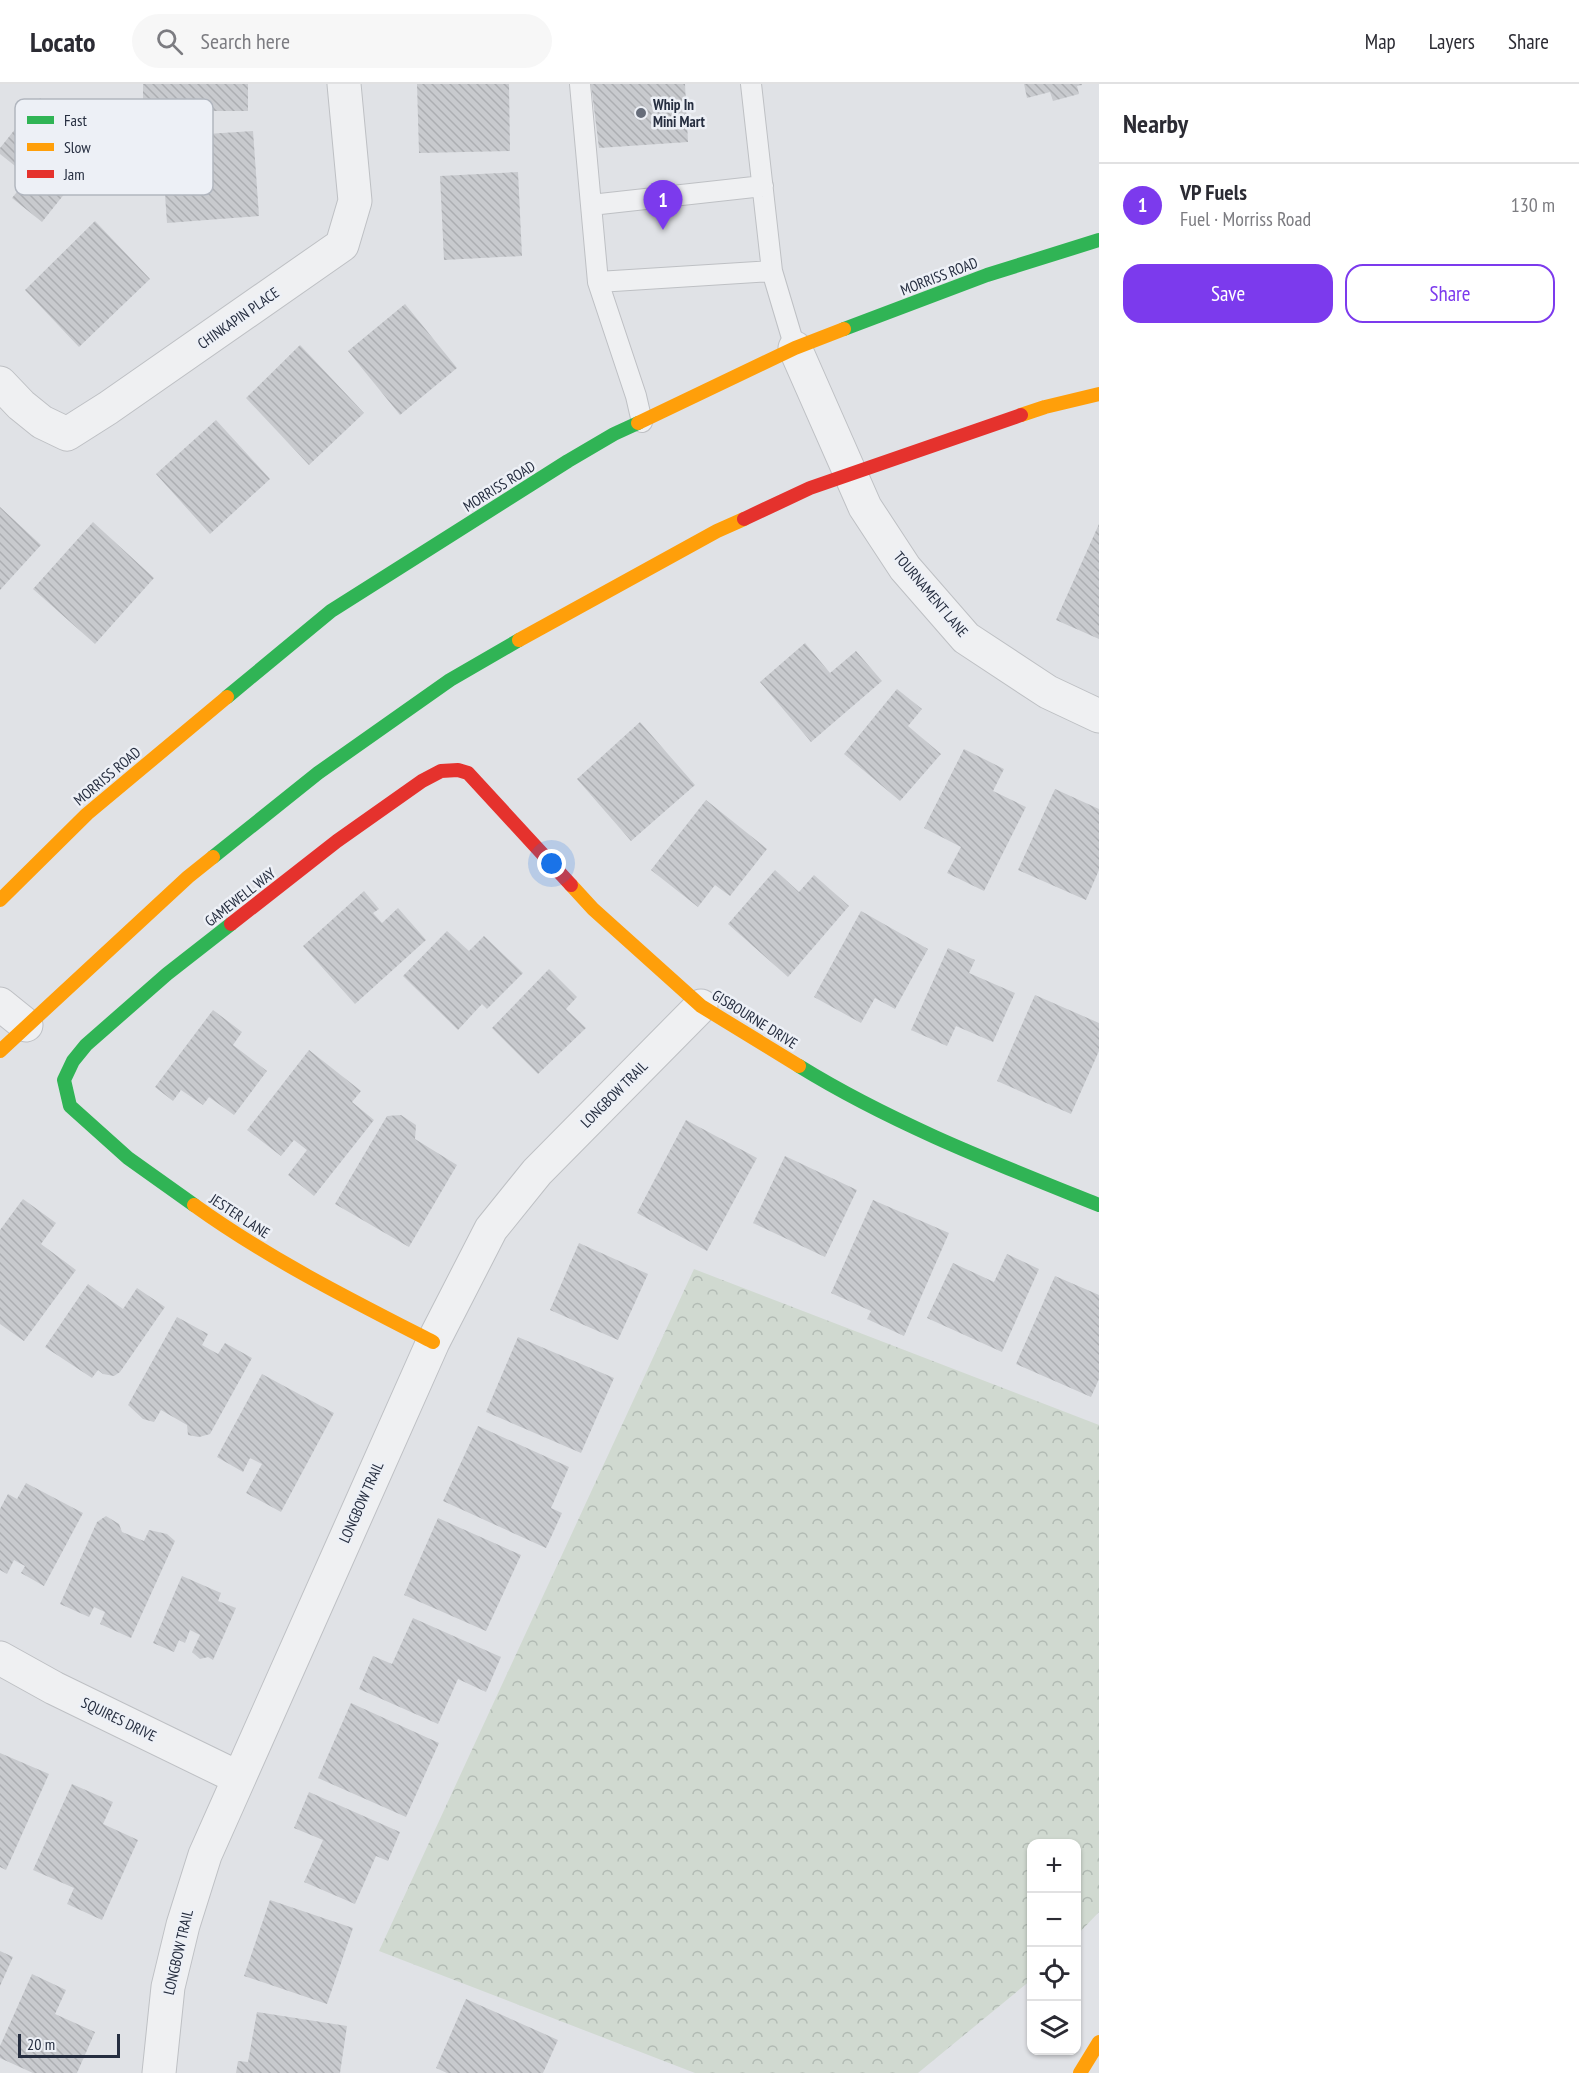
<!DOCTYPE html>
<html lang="en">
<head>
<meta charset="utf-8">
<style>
	:root { --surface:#fff; --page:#f7f7f7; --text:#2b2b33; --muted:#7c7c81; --line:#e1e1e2; --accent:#7c3aed }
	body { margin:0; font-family:"PT Sans Narrow",sans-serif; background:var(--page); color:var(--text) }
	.controls { position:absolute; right:18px; bottom:18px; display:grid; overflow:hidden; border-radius:12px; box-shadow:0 2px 4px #0004 }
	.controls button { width:54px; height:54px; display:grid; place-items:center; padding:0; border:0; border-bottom:2px solid var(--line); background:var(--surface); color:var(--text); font:30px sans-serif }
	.scale { position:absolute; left:18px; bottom:15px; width:102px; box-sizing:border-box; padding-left:6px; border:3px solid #262e40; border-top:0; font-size:16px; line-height:21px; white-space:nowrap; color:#262e40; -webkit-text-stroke:4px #edf0f6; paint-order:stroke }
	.you { position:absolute; left:552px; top:780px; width:21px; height:21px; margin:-15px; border:4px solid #fff; border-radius:50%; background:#1a73e8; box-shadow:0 0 0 9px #1a73e833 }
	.badge { display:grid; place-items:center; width:39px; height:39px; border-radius:50%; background:var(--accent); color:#fff; font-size:20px; font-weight:700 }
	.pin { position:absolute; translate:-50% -50px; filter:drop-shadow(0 2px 3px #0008) }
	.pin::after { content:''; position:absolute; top:32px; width:21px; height:18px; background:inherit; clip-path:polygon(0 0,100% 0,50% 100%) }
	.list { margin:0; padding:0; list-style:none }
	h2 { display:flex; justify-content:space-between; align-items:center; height:78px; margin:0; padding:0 24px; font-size:26px }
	h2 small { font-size:20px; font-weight:400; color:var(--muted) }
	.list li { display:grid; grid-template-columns:39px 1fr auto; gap:18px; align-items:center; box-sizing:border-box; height:84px; padding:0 24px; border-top:2px solid var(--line) }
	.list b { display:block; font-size:22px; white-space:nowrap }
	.list p { margin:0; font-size:20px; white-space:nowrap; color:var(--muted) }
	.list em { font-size:20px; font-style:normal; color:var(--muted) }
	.actions { display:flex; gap:12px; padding:18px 24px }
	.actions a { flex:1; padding:14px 0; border:2px solid var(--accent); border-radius:18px; text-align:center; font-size:21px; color:var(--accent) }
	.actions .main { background:var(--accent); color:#fff }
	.icon { flex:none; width:33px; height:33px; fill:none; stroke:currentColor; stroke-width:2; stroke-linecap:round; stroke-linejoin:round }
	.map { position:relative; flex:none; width:1099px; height:1989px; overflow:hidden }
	header { display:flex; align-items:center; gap:36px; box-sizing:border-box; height:84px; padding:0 30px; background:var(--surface); border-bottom:2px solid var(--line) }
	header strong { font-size:28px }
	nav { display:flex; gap:33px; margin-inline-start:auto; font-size:21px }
	.search { width:420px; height:54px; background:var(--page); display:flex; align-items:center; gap:15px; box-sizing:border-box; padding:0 21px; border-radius:33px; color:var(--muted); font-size:22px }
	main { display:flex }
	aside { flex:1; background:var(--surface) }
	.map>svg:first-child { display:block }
</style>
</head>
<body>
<header>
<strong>Locato</strong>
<div class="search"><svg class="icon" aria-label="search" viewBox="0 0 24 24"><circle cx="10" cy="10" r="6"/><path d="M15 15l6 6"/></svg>Search here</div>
<nav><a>Map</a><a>Layers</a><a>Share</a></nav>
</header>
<main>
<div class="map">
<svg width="1099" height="1989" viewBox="0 0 1099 1989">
	<defs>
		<pattern id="forest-crowns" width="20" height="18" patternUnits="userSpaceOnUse" patternTransform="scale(1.5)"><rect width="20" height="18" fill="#d0d9d0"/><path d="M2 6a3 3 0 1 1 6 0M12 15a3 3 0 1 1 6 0" fill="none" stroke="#b2bbb4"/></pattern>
		<pattern id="building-back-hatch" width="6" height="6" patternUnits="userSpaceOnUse" patternTransform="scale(1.5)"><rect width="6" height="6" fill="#c8cace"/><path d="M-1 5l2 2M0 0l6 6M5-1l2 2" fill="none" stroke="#acaeb2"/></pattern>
	</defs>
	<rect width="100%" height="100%" fill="#e0e2e6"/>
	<path fill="url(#forest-crowns)" d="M694,1185L1099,1341V1828L1077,1851L1076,1760H1032L1031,1896L918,1989H695L379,1867Z"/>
	<path fill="url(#building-back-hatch)" d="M143,0H248V27H143Z
		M417,0H509L510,67L419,69Z
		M591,0H685L688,58L599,64Z
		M1024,0H1082V1L1077,2L1079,10L1053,17L1050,8L1027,14Z
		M40,14L101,64L42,138L12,114L29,93L0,70V64Z
		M253,47L259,132L167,139L161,53Z
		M518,88L522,172L444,176L440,92Z
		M95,137L150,195L79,263L25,206Z
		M405,220L457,284L400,331L348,267Z
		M300,261L364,329L309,381L246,314Z
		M216,336L270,395L210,450L156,390Z
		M0,423L41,461L0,506Z
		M93,438L154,494L95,560L33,505Z
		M1099,440V555L1056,536Z
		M805,559L830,589L856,567L882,597L811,658L760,598Z
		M897,605L922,625L908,642L941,670L900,717L844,670Z
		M640,638L695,701L631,757L577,695Z
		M964,665L1004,685L993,707L1026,723L984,807L947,789L961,763L924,744Z
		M1055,705L1099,725V786L1086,816L1018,786Z
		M706,716L767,765L730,812L715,801L698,823L651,786Z
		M775,786L799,808L814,791L849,822L788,893L728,840Z
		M364,807L379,825L373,829L382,839L398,824L426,856L355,920L303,862Z
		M861,827L928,865L895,925L875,914L861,939L814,913Z
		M447,847L469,867L484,852L523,889L487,925L482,920L458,946L403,892Z
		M948,864L975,876L969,889L1015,909L993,958L956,942L947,962L911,946Z
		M549,885L577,913L566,925L586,944L538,990L492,944Z
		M1035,911L1099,939V967L1071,1030L997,997Z
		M213,926L242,948L233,961L267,987L234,1031L209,1013L203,1021L181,1006L173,1017L155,1003Z
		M309,966L361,1007L352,1018L374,1036L314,1112L288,1091L307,1066L294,1056L281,1072L247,1046Z
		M401,1031L416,1041L415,1055L457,1081L409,1163L335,1120L387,1032Z
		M686,1036L757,1074L707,1167L637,1129Z
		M785,1072L857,1106L825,1173L753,1139Z
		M23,1115L56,1139L41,1160L76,1186L24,1257L0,1240V1146Z
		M873,1116L949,1149L904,1252L867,1235L871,1227L831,1209Z
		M579,1159L648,1190L618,1256L550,1226Z
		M1007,1170L1039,1185L1002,1268L927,1234L953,1179L994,1198Z
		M1055,1192L1099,1211V1295L1091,1313L1016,1280Z
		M88,1200L123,1225L137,1204L165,1223L120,1288L114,1292L103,1290L98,1286L92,1294L45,1263Z
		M177,1233L208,1250L202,1261L218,1270L225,1259L252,1274L210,1350L199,1353L188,1351L187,1341L161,1326L154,1338L143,1335L128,1321Z
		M518,1253L614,1294L581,1369L486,1328Z
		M262,1290L334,1329L281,1428L246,1409L262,1380L250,1374L243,1388L217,1373Z
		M478,1342L569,1383L551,1424L562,1429L546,1464L443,1417Z
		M26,1399L83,1429L44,1502L21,1489L25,1482L14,1476L7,1490L0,1486V1425L8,1410L17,1415Z
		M106,1432L119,1440L122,1448L144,1457L149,1446L167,1450L175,1457L131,1554L100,1540L105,1528L94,1523L89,1533L60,1520L97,1438Z
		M438,1434L521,1471L486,1547L404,1511Z
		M182,1492L221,1509L218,1517L236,1524L213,1576L208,1573L200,1575L192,1568L200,1551L190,1546L185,1559L179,1556L174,1568L153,1559Z
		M413,1534L501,1573L486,1608L458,1595L438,1640L359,1605L373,1572L392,1580Z
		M351,1619L439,1659L406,1733L318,1694Z
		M0,1669L49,1690L6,1786L0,1783Z
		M72,1700L113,1718L103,1740L138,1756L102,1836L67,1820L74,1804L33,1786Z
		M309,1708L400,1748L388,1777L376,1772L355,1820L304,1798L323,1756L294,1744Z
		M270,1816L353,1844L327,1920L244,1892Z
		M0,1867L13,1873L0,1902Z
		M32,1890L66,1906L55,1930L95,1948L77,1989H33L0,1974V1962Z
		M466,1915L558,1956L543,1989H447L436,1984Z
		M257,1928L347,1942L340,1989H236L238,1977L248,1978Z"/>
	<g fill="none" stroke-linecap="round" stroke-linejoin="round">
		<g stroke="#bec0c4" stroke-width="22">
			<path id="lane" d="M580,0L598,198L636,312L642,338
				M751,0L772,187L795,264
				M591,121L763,102
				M598,198L772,187"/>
		</g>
		<g stroke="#bec0c4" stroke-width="35">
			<path id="street" d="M795,264L865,423L905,484L966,554L1048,608L1099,632
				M0,299L21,321L42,338L67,350L108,324L342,161L355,117L344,0
				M0,920L26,941
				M0,1574L54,1604L239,1694
				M159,1989L168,1903L183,1841L205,1771L433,1258L491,1145L537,1088L701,922"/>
		</g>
		<use href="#lane" stroke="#eff0f2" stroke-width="20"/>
		<use href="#street" stroke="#eff0f2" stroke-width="33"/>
		<path stroke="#30b455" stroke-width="14" d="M844,245L987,191L1099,156
			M227,613L331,527L568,377L614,350L638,339
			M213,773L318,689L450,596L519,556
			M799,982C893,1040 997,1080 1099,1121
			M194,1121L128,1074L70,1022L64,996L73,977L86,961L167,890L231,840"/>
		<path stroke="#ff9f0a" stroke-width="14" d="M1021,331L1045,323L1099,310
			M638,339L795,264L844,245
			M519,556L717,447L744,435
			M571,801L593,825L701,922L799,982
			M0,816L87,730L227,613
			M0,967L188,793L213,773
			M194,1121C269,1175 351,1216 433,1258
			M1080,1989L1099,1958"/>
		<path stroke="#e5322d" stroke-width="14" d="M744,435L810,404L1021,331
			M231,840L337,757L422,697L441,687L458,686L468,689L571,801"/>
	</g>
	<circle fill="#676d7a" stroke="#edf0f6" stroke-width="2" cx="641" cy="29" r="6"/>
	<g text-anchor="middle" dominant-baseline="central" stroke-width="5" stroke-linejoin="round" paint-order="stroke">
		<g font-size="15" font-weight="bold" fill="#262e40" stroke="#edf0f6" text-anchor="start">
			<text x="653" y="20">Whip In<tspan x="653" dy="17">Mini Mart</tspan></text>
		</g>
		<g font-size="15" fill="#262e40" stroke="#edf0f6">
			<text transform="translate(939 192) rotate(-21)">MORRISS ROAD</text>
			<text transform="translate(238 234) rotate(-35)">CHINKAPIN PLACE</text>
			<text transform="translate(499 402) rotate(-32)">MORRISS ROAD</text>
			<text transform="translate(931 510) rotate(50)">TOURNAMENT LANE</text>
			<text transform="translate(107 692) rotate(-40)">MORRISS ROAD</text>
			<text transform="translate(240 813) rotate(-38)">GAMEWELL WAY</text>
			<text transform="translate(755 935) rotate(32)">GISBOURNE DRIVE</text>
			<text transform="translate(614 1010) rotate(-45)">LONGBOW TRAIL</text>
			<text transform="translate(240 1132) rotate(33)">JESTER LANE</text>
			<text transform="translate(361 1418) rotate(-66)">LONGBOW TRAIL</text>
			<text transform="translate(119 1635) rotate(26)">SQUIRES DRIVE</text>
			<text transform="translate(178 1868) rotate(-77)">LONGBOW TRAIL</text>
		</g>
	</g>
	<rect x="15" y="15" width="198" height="96" rx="9" fill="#edf0f6" stroke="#b1b6bf" stroke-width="1.5"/>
	<rect x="27" y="32" width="27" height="8" fill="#30b455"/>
	<rect x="27" y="59" width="27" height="8" fill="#ff9f0a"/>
	<rect x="27" y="86" width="27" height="8" fill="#e5322d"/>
	<g font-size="16" fill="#262e40">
		<text x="64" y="42">Fast</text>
		<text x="64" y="69">Slow</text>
		<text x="64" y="96">Jam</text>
	</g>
</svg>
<div class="controls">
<button>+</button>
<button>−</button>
<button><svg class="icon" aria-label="locate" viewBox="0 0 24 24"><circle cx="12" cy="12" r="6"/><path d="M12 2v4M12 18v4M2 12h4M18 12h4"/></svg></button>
<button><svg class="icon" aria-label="layers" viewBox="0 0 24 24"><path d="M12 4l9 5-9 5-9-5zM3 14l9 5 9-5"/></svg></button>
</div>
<div class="scale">20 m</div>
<div class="you"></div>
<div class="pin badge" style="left:663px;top:146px">1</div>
</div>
<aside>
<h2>Nearby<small></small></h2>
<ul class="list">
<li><span class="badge">1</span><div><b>VP Fuels</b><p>Fuel · Morriss Road</p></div><em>130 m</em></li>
</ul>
<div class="actions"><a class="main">Save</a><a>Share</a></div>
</aside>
</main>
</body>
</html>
